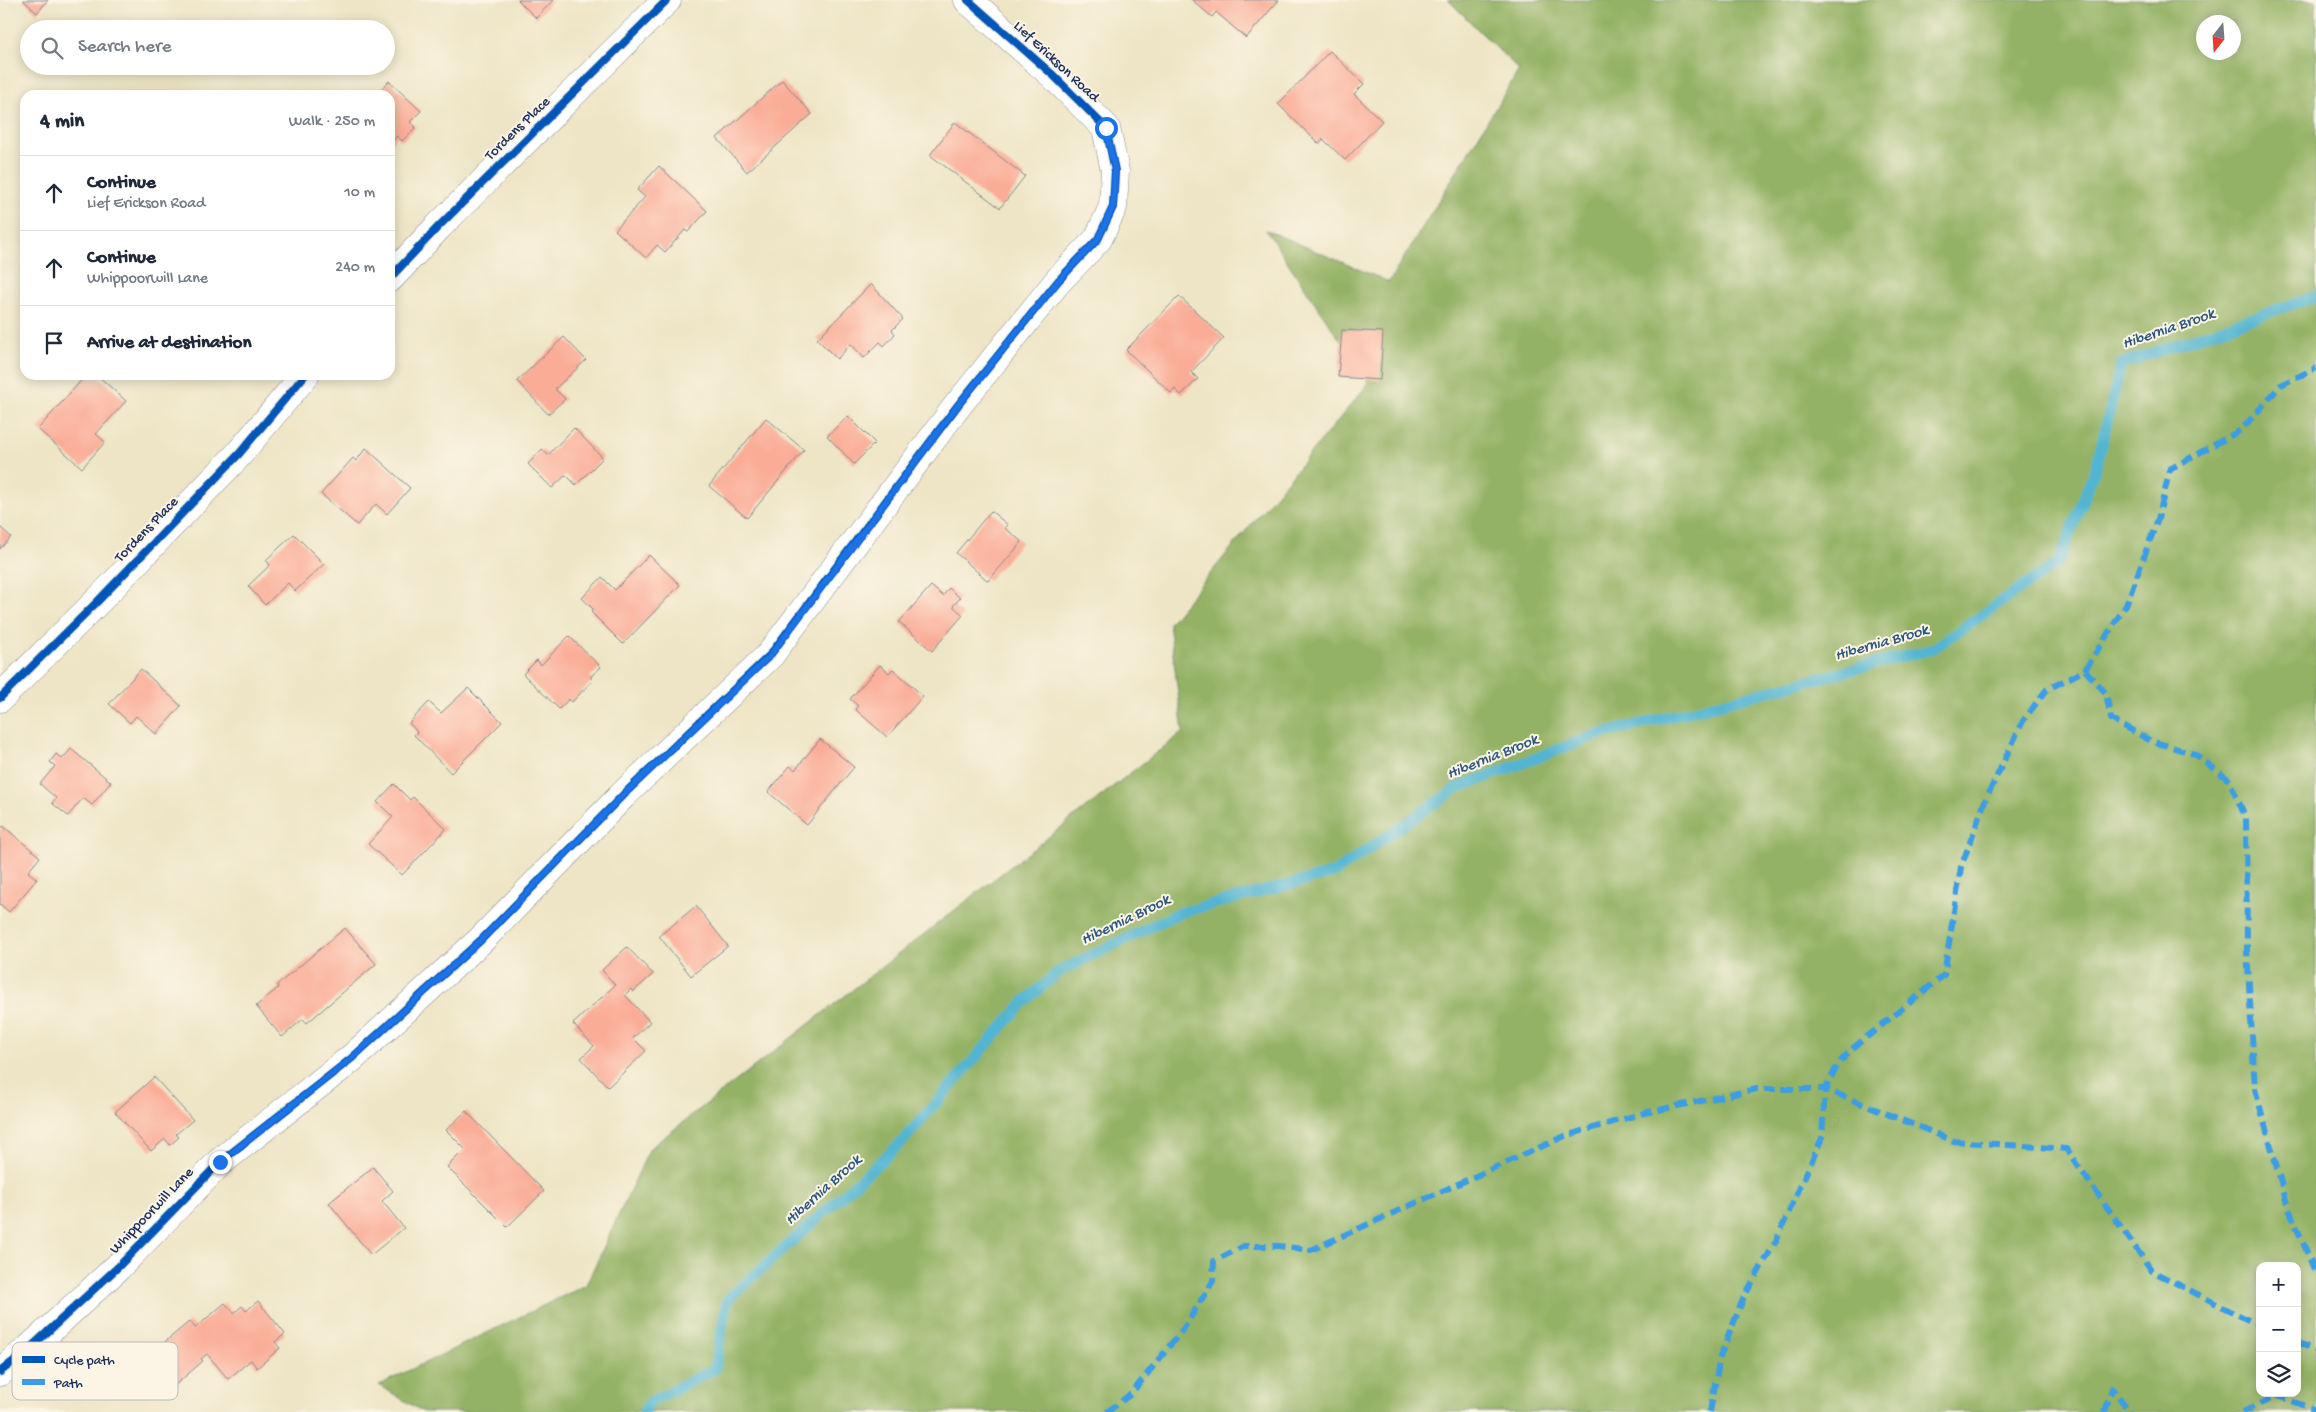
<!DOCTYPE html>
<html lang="en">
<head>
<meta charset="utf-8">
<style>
	:root { --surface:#fff; --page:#f2f2f3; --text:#1f2937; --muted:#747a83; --line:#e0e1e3 }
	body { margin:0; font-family:"Gochi Hand",sans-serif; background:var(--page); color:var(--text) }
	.controls { position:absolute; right:15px; bottom:15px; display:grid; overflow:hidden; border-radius:10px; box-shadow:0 2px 12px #0003 }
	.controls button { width:45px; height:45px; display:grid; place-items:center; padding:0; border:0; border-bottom:1px solid var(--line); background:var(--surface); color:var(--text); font:25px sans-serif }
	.compass { position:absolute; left:2196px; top:15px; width:45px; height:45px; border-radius:50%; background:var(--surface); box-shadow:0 2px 12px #0003; rotate:197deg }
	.stop { position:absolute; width:15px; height:15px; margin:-11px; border:4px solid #1a73e8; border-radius:50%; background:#fff }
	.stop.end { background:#1a73e8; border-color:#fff; box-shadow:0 1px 5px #0008 }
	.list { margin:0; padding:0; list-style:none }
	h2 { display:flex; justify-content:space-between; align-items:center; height:65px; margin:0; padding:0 20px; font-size:21px }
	h2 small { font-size:16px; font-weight:400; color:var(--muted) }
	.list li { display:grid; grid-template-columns:32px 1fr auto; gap:15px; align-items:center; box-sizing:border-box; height:75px; padding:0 20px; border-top:1px solid var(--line) }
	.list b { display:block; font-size:19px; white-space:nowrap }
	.list p { margin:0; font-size:16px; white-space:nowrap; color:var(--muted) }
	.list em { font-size:16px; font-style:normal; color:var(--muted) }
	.icon { flex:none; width:28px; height:28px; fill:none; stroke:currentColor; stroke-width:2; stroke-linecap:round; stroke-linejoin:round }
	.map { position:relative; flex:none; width:2316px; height:1412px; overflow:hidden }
	.search { position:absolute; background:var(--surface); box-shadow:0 2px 12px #0003; left:20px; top:20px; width:375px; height:55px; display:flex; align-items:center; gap:12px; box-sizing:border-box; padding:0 18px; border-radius:28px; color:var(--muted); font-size:19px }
	.panel { position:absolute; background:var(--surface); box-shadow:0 2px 12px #0003; left:20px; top:90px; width:375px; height:290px; border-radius:15px }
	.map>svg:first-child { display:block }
</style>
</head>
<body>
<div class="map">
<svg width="2316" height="1412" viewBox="0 0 2316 1412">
	<rect width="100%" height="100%" fill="#fcf5e5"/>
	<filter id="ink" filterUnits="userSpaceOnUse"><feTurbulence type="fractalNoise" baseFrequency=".02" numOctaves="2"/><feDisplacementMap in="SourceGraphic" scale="10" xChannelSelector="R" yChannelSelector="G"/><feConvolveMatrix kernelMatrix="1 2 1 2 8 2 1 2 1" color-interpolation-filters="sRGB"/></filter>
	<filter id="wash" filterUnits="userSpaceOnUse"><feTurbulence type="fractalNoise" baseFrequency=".0096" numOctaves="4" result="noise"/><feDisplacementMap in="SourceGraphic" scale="20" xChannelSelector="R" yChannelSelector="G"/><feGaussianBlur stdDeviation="1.12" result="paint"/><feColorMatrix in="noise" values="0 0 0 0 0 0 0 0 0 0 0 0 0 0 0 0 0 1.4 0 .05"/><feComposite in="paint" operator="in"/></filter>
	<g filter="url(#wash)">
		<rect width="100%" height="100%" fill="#eee5c6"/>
		<path fill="#94b265" stroke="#587062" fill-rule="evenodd" d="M1448,0H2316V1412H423L379,1385L586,1285L650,1148L1183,732L1169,623L1369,383L1266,230L1389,282L1519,70ZM2204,22H2234V52H2204ZM2260,1266H2297V1393H2260Z"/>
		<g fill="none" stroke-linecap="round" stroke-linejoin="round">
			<path stroke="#52b5d1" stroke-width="11" d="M644,1412L650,1402L715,1369L727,1300L903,1141L1024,1002L1060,971L1179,913L1334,873L1457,788L1594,736L1933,649L2059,562L2097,464L2121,364L2316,296"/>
		</g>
		<g id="blocks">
			<path fill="#faac96" d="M23,0H48L37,13Z
				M518,0H553L536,18Z
				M1192,0H1279L1246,38L1216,12L1212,17Z
				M1330,51L1364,84L1354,94L1382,121L1345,160L1323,139L1319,144L1278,104Z
				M782,80L812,114L747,172L717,138Z
				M389,81L421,111L410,122L416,127L402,141L397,136L390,144V95H376Z
				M955,122L1025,176L1000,208L930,155Z
				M659,166L707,211L688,232L685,230L665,252L657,245L646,258L615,230L645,197L637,190Z
				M871,284L903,319L892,330L895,334L884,346L880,342L864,358L851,344L837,359L817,339Z
				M1179,296L1224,338L1191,372L1198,379L1181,395L1175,389L1171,393L1126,350Z
				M1342,330L1383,332L1380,380L1338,377Z
				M564,337L586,360L555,389L565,399L548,414L517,381Z
				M86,375H97L126,401L96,434L105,442L82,468L38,429Z
				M848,416L875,443L854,464L827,436Z
				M766,418L804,450L747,518L709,486Z
				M574,428L603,458L576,485L566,475L552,488L528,464L542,449L548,455Z
				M366,448L410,488L387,514L376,504L357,525L321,494L353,458L356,461Z
				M991,511L1008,525L1005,528L1022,542L988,581L956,553Z
				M0,527L11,537L0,549Z
				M294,534L324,564L295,591L288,583L265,605L248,586L270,565L266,560Z
				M649,555L680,585L623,644L591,612L593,609L582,598L602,577L615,590Z
				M931,586L943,596L949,588L960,598L953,606L963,615L932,651L899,622Z
				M569,636L601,667L590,677L593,680L572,702L569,699L559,709L523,674L537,660L541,665Z
				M880,665L889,673L893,669L923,696L887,737L855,709L858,706L850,699Z
				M141,669L181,706L156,734L136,716L130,723L109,704Z
				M468,688L502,722L451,773L414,735L417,732L409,723L429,702L441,713Z
				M820,739L854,767L807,825L768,792L790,766L795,770Z
				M71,749L111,782L92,805L83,798L68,816L52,803L56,798L40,784L55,766L50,762L56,754L62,759Z
				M394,784L410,800L413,797L446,829L402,875L368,844L393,817L377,802Z
				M3,826L40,857L28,872L37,879L9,912L0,904V830Z
				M696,906L728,946L691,976L659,936Z
				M345,928L376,964L307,1023L303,1019L282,1037L256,1006L278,988L277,985Z
				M627,947L653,974L633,992L631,989L625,995L650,1022L633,1038L646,1051L608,1087L581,1058L594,1046L573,1024L615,985L602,970Z
				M154,1077L193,1120L176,1134L179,1137L170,1145L165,1139L151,1151L115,1112Z
				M466,1111L544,1191L507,1227L447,1167L465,1149L446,1130Z
				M373,1167L393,1191L382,1201L404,1228L371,1255L329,1203Z
				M258,1301L285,1334L275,1342L280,1348L257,1368L251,1360L228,1379L207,1354L201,1359L203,1361L167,1392L142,1361L190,1321L195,1328L225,1303L234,1313L242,1306L246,1311Z"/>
		</g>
	</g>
	<g filter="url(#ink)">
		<use href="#blocks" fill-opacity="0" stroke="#848a92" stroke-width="1"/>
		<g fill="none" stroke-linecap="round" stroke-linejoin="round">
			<g stroke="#848a92" stroke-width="29">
				<path id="minor" d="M390,278L438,227L667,0
					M0,698L97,602L239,454L305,375
					M0,1372L29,1349L118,1267L220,1162L352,1058L481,940L623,795L770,655L958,405L1058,281L1098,239L1113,207L1115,171L1106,128L1053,75L968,0"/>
			</g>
			<use href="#minor" stroke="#fff" stroke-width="28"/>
			<path stroke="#3b9de6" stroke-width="6" stroke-dasharray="12 6" stroke-linecap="butt" d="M2085,670L2106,693L2111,719L2151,741L2195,754L2229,780L2246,818L2247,950L2255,1089L2287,1204L2316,1274
				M2297,1342L2316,1351
				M1107,1412L1131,1394L1184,1328L1213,1281L1214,1261L1244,1246H1279L1311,1250L1565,1136L1644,1113L1757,1089H1825L1954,1141L2066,1149L2152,1271L2260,1326
				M1710,1412L1720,1357L1744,1297L1776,1241L1822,1138L1825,1089L1839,1063L1853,1048L1944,975L1961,867L1985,801L2023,721L2046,690L2085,670L2126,605L2158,519L2170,469L2241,430L2281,385L2316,368
				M2105,1412L2112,1388L2130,1412
				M2243,1412L2277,1396L2316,1410"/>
			<g stroke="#fcf5e5" stroke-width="11">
				<path id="cycleway" d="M390,278L438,227L667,0
					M0,698L97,602L239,454L305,375
					M0,1372L29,1349L118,1267L220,1162L352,1058L481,940L623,795L770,655L958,405L1058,281L1098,239L1113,207L1115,171L1106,128L1053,75L968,0"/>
			</g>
			<use href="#cycleway" stroke="#0057b8" stroke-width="8"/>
		</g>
	</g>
	<g fill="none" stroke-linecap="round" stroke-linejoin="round" filter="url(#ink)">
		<path stroke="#1a73e8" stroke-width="6" d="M220,1162L352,1058L481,940L623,795L770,656L958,405L1058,281L1098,239L1113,207L1115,171L1106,128"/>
	</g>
	<g text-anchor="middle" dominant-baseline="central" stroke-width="4" stroke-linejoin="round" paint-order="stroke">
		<g font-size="15" fill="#1b2f5e" stroke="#fcf5e5">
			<text transform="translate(1056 62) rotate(43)">Lief Erickson Road</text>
			<text transform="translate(518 129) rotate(-44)">Tordens Place</text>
			<text transform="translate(147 530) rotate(-46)">Tordens Place</text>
			<text transform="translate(152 1211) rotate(-46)">Whippoorwill Lane</text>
		</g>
		<g font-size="16" font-style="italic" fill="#2c5780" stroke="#fcf5e5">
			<text transform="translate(2169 330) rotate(-19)">Hibernia Brook</text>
			<text transform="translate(1882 644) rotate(-16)">Hibernia Brook</text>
			<text transform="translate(1493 758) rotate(-22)">Hibernia Brook</text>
			<text transform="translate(1126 921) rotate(-26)">Hibernia Brook</text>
			<text transform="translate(824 1191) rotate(-42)">Hibernia Brook</text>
		</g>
	</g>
	<rect x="12" y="1342" width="166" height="58" rx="8" fill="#fcf5e5" stroke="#b8babc" stroke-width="1"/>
	<rect x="22" y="1356" width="23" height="7" fill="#0057b8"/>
	<rect x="22" y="1379" width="23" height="6" fill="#3b9de6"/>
	<g font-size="14" fill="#1b2f5e">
		<text x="54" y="1364">Cycle path</text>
		<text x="54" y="1387">Path</text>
	</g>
</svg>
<div class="controls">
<button>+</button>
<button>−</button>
<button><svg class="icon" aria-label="layers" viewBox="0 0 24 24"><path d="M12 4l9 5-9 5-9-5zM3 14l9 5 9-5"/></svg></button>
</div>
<svg class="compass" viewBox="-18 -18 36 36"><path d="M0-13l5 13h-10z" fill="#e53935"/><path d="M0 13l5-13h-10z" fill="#747a83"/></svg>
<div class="stop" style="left:1106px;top:128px"></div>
<div class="stop end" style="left:220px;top:1162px"></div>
<div class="search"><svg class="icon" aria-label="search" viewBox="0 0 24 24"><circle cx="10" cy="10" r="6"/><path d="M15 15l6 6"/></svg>Search here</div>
<section class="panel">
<h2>4 min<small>Walk · 250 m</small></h2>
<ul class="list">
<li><svg class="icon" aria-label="ahead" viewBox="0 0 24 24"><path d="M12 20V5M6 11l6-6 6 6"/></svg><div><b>Continue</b><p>Lief Erickson Road</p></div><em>10 m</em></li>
<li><svg class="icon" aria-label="ahead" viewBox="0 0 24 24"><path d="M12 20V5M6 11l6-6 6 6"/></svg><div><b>Continue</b><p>Whippoorwill Lane</p></div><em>240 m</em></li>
<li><svg class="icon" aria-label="arrive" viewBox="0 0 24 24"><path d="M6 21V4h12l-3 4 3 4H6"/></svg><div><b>Arrive at destination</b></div></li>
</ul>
</section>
</div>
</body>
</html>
